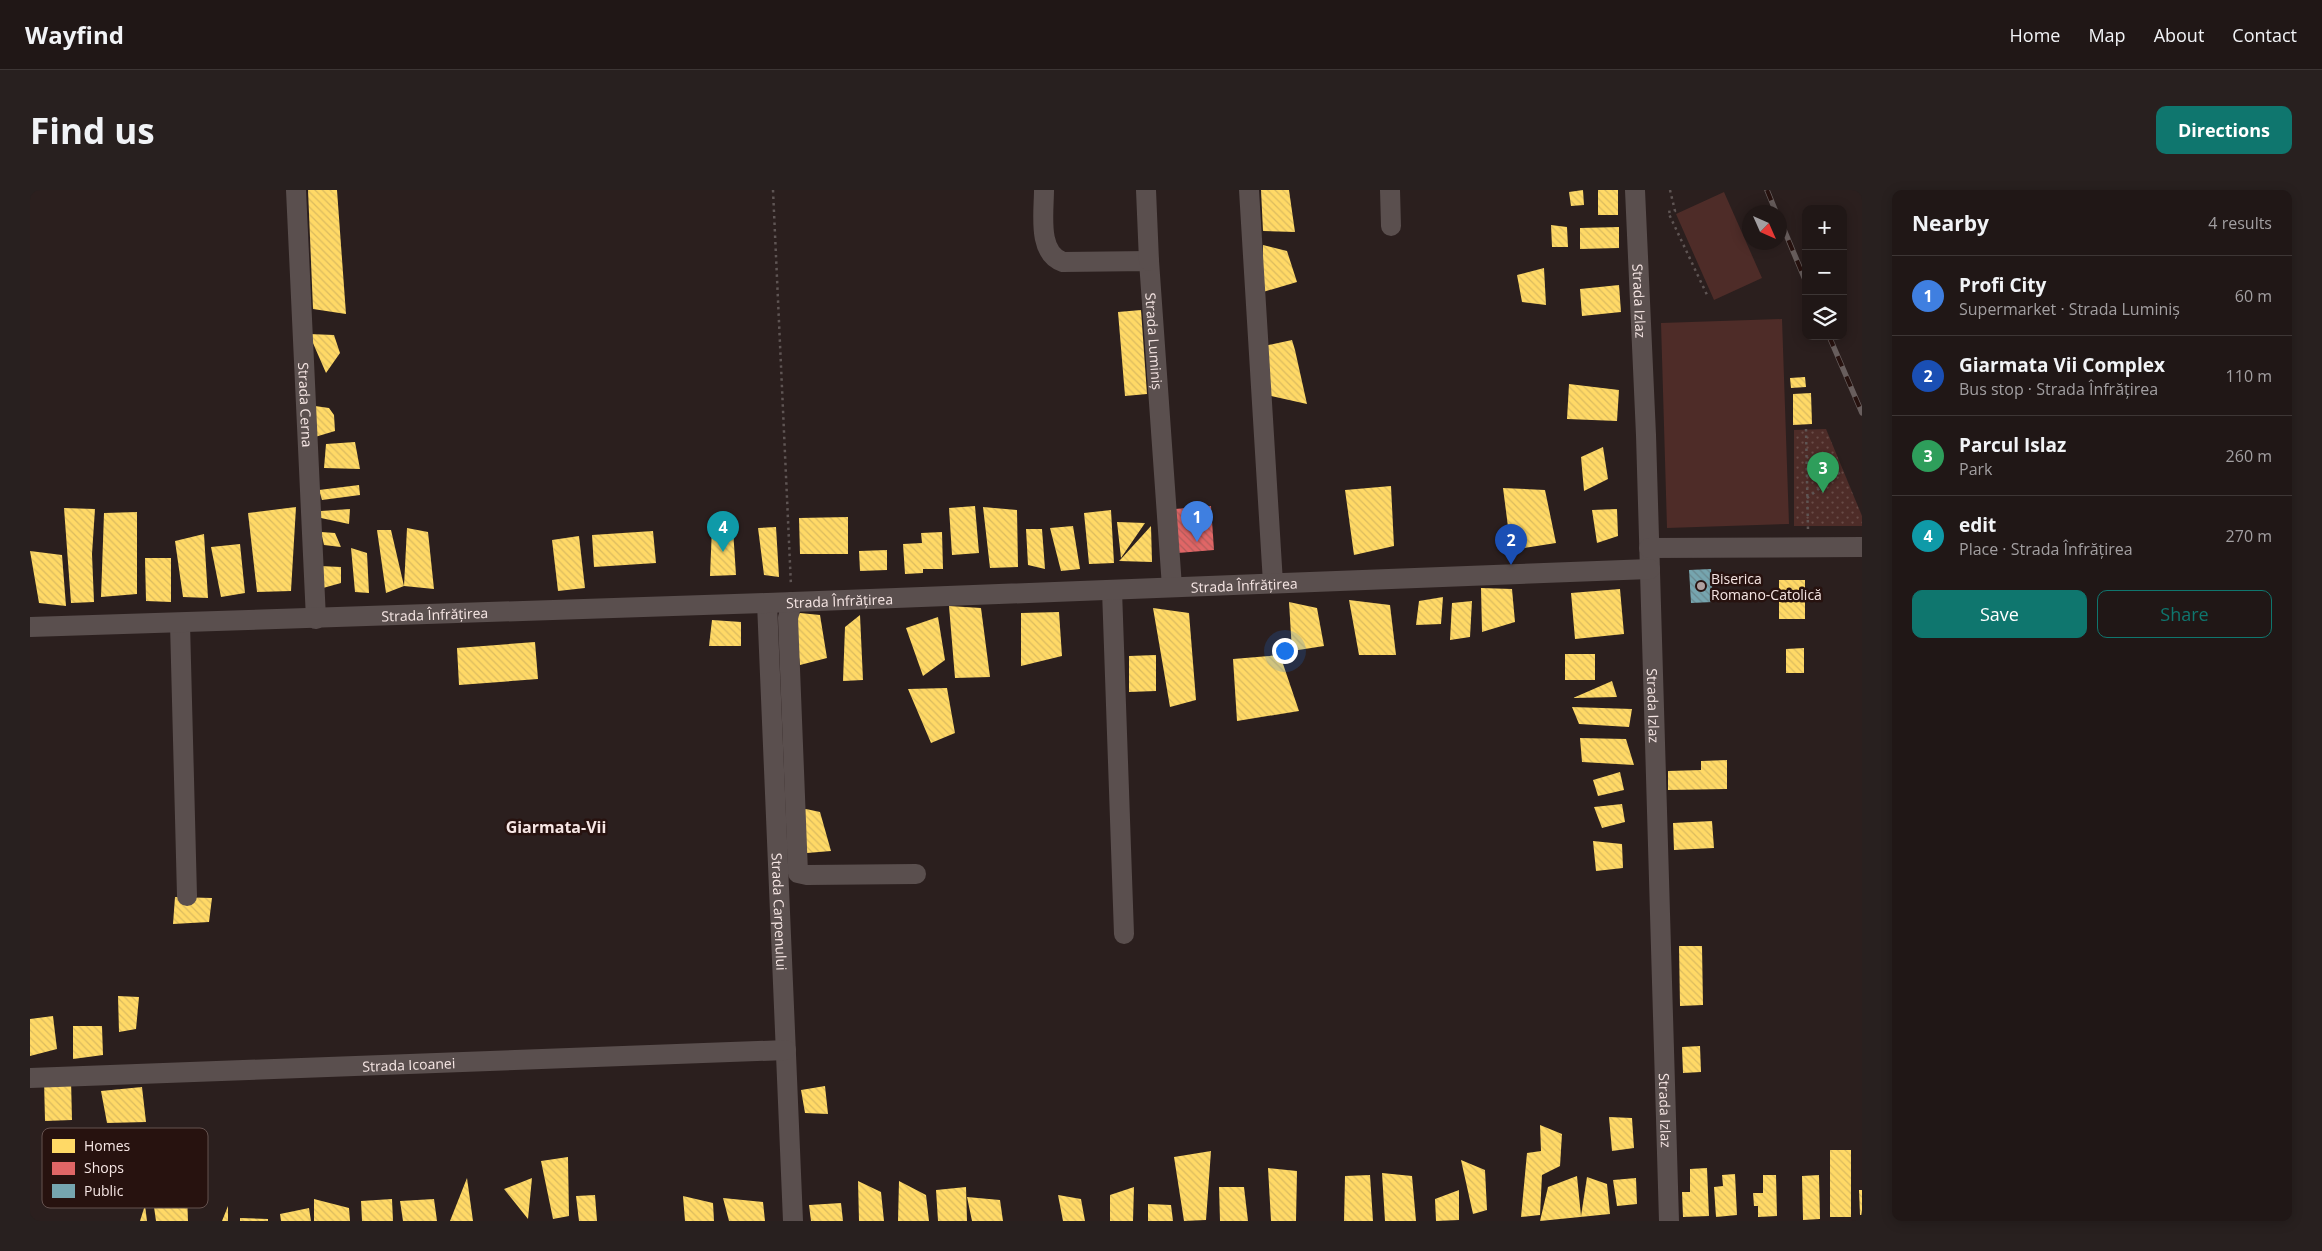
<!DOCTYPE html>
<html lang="en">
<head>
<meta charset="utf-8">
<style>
	:root { --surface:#201716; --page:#28201f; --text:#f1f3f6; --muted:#a29fa1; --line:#3d3635; --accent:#0f766e }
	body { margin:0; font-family:"Open Sans",sans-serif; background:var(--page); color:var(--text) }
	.controls { position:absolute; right:15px; top:15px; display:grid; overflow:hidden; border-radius:10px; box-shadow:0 2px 12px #0003 }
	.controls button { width:45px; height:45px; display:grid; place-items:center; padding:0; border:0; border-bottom:1px solid var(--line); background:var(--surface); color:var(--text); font:25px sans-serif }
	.compass { position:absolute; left:1712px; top:15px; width:45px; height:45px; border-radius:50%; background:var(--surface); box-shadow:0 2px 12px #0003; rotate:135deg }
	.you { position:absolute; left:1254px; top:460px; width:18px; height:18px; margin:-12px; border:4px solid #fff; border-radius:50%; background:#1a73e8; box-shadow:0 0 0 8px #1a73e833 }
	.badge { display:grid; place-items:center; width:32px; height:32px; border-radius:50%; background:var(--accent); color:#fff; font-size:16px; font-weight:700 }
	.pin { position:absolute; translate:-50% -41px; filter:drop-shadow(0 1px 2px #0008) }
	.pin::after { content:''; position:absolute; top:26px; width:18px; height:15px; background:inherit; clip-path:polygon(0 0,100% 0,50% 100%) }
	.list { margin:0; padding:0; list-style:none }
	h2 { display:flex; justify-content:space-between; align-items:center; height:65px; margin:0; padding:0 20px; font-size:21px }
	h2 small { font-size:16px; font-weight:400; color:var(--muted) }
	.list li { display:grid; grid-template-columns:32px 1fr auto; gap:15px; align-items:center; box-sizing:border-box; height:80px; padding:0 20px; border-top:1px solid var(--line) }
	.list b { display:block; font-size:19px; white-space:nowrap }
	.list p { margin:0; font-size:16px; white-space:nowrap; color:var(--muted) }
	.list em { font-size:16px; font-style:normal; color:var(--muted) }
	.actions { display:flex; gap:10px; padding:15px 20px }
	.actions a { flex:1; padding:11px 0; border:1px solid var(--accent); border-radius:10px; text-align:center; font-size:18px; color:var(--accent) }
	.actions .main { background:var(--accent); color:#fff }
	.icon { flex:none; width:28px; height:28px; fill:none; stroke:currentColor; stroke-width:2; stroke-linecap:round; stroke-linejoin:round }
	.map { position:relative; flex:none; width:1832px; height:1031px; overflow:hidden; border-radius:10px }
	header { display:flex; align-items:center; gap:30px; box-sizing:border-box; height:70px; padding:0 25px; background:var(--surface); border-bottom:1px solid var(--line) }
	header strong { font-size:24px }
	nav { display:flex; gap:28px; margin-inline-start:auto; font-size:18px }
	.intro { display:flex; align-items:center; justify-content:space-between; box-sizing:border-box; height:120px; padding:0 30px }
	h1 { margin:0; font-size:35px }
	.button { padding:12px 22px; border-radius:10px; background:var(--accent); color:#fff; font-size:18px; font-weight:700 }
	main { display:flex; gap:30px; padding:0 30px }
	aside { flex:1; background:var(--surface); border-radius:10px; box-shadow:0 2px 12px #0003 }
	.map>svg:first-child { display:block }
</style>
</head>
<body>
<header>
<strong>Wayfind</strong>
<nav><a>Home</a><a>Map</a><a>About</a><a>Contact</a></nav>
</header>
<div class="intro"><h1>Find us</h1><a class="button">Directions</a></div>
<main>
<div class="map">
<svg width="1832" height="1031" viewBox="0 0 1832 1031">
	<defs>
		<pattern id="green-dots" width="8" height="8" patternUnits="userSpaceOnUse" patternTransform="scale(1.25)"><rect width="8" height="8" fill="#4e2c28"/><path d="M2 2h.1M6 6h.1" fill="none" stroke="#684b47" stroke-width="1.8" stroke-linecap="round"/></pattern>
		<pattern id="homes-back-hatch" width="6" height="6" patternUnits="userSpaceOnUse" patternTransform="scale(1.25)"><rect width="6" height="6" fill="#ffd966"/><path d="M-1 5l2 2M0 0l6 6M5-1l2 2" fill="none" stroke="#dbbb5f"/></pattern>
		<pattern id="shops-back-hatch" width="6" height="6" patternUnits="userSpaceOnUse" patternTransform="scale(1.25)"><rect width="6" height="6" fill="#e06666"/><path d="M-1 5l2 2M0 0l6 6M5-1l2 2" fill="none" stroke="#b35c5c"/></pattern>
		<pattern id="public-back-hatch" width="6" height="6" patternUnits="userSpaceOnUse" patternTransform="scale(1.25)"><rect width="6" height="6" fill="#76a5af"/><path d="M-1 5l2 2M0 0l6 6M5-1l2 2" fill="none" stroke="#69888f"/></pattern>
	</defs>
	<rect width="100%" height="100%" fill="#2b1f1e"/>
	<path fill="url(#green-dots)" d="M1796,239L1832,326V336H1764V240Z"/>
	<path fill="#4e2c28" d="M1694,2L1732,88L1684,110L1646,24Z
		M1752,129L1759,334L1637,338L1631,133Z"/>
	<path fill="url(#homes-back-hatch)" d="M278,0H307L316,124L283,119Z
		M1231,0H1259L1265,42L1233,41Z
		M1553,0L1554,15L1541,16L1539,2Z
		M1568,0H1588V25H1568Z
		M1521,35L1537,37L1538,57H1522Z
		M1589,37V58L1550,59V38Z
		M1233,55L1257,61L1267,92L1233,102Z
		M1514,78L1516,115L1492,112L1487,85Z
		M1589,95L1591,122L1552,126L1550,99Z
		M1111,120L1117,204L1095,206L1088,122Z
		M279,144L304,145L310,163L296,183Z
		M1262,150L1265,160L1277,214L1237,205L1234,156Z
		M1775,187L1776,197L1761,198L1760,188Z
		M1539,194L1589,200L1587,231L1537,229Z
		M1781,203L1782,234L1763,235V204Z
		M285,216L299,218L304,225L305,241L285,247Z
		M325,252L330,279L294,278L296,254Z
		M1573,257L1578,289L1554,301L1551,267Z
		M329,295L330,305L292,310L289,300Z
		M1361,296L1364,356L1324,365L1315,300Z
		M1473,298L1515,300L1526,353L1481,360Z
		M945,316L949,363L922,365L919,318Z
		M266,317L261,401L227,402L218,323Z
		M953,317L987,320L988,377L960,378Z
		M34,318L65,319L62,364L64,412L41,413Z
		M320,319L319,334L291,328V321Z
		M1587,319L1588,346L1567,353L1562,320Z
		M1081,320L1084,373L1059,374L1054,323Z
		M107,322V404L71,407L74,323Z
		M818,327V364H770L769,328Z
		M1087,332L1115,333L1091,368Z
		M1043,336L1050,379L1031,381L1020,338Z
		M1121,336L1122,372L1089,371L1091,369Z
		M682,337L703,339L706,385L680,386Z
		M746,337L749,387L734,385L728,338Z
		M377,338L398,342L404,399L374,396Z
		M996,339H1012L1015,379L998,375Z
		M347,340H361L374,396L356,403Z
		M623,341L626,373L564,377L562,345Z
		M291,342L305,343L311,357L294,355Z
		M912,342L913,379H893V383L875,384L873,354L892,353L891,343Z
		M174,344L178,408L153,407L145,351Z
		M549,346L555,398L528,401L522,350Z
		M210,354L215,403L191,407L181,357Z
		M321,358L337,363L339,403L325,402Z
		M857,360V380L830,381L829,361Z
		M0,361L32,365L36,416L9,413Z
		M115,368H141V412L116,411Z
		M290,376L311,377V393L293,398Z
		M1749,390H1775V429H1749Z
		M1451,398L1482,399L1485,432L1452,442Z
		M1590,399L1594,444L1545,449L1541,403Z
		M1413,407L1411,434L1386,435L1389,411Z
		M1319,410L1360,415L1366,465H1329Z
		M1442,411L1440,447L1420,450L1422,413Z
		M1259,412L1287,418L1294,456L1262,461Z
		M919,416L951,418L960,487L925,488Z
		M1123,418L1159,423L1166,510L1140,517Z
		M1029,422L1032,466L991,476V423Z
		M770,423L790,425L797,468L770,475L764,429Z
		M830,425L833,490L813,491L815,437Z
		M908,427L915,470L893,486L876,438Z
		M682,430L711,432V456H679Z
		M505,452L508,489L429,495L427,458Z
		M1774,458V483H1756V459Z
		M1535,464H1565V490H1535Z
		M1126,465V501L1099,502V466Z
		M1250,465L1269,521L1207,531L1203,469Z
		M1582,491L1587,507L1543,508Z
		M917,498L925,543L901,553L878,499Z
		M1542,517L1602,519L1599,537L1549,534Z
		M1550,548L1596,549L1604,575L1552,572Z
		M1697,570V599L1638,600V581L1671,580V571Z
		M1590,582L1594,600L1568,606L1563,590Z
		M1592,614L1595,632L1572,638L1564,617Z
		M776,619L790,622L801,661L777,663L771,620Z
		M1682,631L1684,658L1644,660L1643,633Z
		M1563,651L1592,654L1593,678L1566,681Z
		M145,707L182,708L179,732L143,734Z
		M1649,756H1672L1673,815L1650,816Z
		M88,806L109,807L106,839L89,842Z
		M23,826L27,859L0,866V829Z
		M43,836H72L73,865L43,869Z
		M1670,856L1671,882L1653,883L1652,857Z
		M41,889L42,930L15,931L14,890Z
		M795,896L798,924L775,923L771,900Z
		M112,897L116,932L77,933L71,901Z
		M1579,927L1602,928L1604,958L1582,961Z
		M1510,935L1532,944L1530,976L1512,985L1510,1025L1491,1027L1497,963L1511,961Z
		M1800,960H1821V1027H1800Z
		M1181,961L1176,1030L1154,1031L1144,967Z
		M538,967L539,1026L523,1029L511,971Z
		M1431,970L1455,980L1457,1020L1443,1024Z
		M1238,978L1267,981L1266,1031H1241Z
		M1677,978L1679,1026L1653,1027L1652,1002H1660V979Z
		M1352,983L1382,986L1386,1031H1355Z
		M1705,984L1707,1025L1686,1027L1684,997L1693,996L1692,985Z
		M1340,985L1343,1031H1314L1315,986Z
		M1733,985H1746L1747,1026L1728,1027V1016H1724L1723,1003H1733Z
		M1789,985L1790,1029L1773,1030L1772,986Z
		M1547,986L1551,1026L1557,987L1577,994L1580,1024L1510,1031L1518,997Z
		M437,988L443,1031H420Z
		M502,988L498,1029L474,999Z
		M1606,988L1607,1014L1587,1016L1583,990Z
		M828,991L851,1002L854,1031H829Z
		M869,991L896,1005L899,1031H868Z
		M936,997L937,1031H908L906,1000Z
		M1104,997L1103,1031H1080V1005Z
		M1189,997H1214L1218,1031H1190Z
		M1429,1000V1030L1406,1031L1405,1009Z
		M1829,1000H1832V1025H1830Z
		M157,1004L158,1031H126L123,1010Z
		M565,1005L567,1031H549L546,1006Z
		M1028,1005L1051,1009L1055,1031H1033Z
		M653,1006L683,1013L684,1031H655Z
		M937,1007L970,1010L973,1031H942Z
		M693,1008L733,1012L735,1031H699Z
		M284,1009L319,1018L320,1031H284Z
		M362,1009L363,1031H332L331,1011Z
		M404,1009L407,1031H373L370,1011Z
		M811,1013L813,1031H781L779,1015Z
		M1118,1014L1141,1015L1143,1031H1118Z
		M115,1015L117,1031H110Z
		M198,1016V1031H192Z
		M279,1018L281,1031H251L250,1024Z
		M210,1028L238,1029V1031H210Z"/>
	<path fill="url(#shops-back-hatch)" d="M1181,316L1184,360L1148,363L1145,319Z"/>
	<path fill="url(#public-back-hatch)" d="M1681,379L1683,412L1661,413L1659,380Z"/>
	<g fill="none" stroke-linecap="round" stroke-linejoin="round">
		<path stroke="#5f5554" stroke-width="2.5" stroke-dasharray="2.5 4" stroke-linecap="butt" d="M743,0L761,396
			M1640,0L1645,21L1638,22L1678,107
			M1776,239L1778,341
			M1777,308L1813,280"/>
		<g stroke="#5a4f4e" stroke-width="20">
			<path id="s1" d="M266,0L286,429"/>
			<path id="s2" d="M1014,0C1014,23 1007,63 1033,72L1119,71L1142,397"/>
			<path d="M1116,0L1119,71"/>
			<path d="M1219,0L1243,393"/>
			<path d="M1360,0L1361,36"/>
			<path id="s3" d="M1605,0L1616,245L1639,1031"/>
			<path d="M1619,358L1832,357"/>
			<path d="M1082,400L1094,744"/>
			<path d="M762,412L758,428L768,683L777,685L886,684"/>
			<path id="s4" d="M737,413L763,1031"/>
			<path d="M150,433L157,706"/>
			<path id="s5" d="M0,437L737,413L1620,379"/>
			<path id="s6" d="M0,888L756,860"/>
		</g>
		<g stroke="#685e5d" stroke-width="5.5">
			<path id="rail" d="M1737,0L1746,22
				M1750,30L1776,92
				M1799,146L1832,223"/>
		</g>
		<use href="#rail" stroke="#27120f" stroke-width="4" stroke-dasharray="11" stroke-linecap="butt"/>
	</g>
	<circle fill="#afa09f" stroke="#27120f" stroke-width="2" cx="1671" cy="396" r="5"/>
	<g text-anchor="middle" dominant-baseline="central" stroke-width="5" stroke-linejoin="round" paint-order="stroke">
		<g font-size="14" fill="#f6e6e4" stroke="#27120f">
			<text stroke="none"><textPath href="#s3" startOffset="111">Strada Izlaz</textPath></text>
			<text stroke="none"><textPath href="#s2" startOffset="246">Strada Luminiș</textPath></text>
			<text stroke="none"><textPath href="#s1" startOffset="215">Strada Cerna</textPath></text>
			<text stroke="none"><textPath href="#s5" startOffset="1215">Strada Înfrățirea</textPath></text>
			<text stroke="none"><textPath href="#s5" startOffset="810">Strada Înfrățirea</textPath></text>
			<text stroke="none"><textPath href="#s5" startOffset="405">Strada Înfrățirea</textPath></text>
			<text stroke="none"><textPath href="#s3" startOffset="516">Strada Izlaz</textPath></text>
			<text stroke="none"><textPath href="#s4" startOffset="309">Strada Carpenului</textPath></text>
			<text stroke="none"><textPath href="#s6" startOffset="379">Strada Icoanei</textPath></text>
			<text stroke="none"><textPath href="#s3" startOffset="921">Strada Izlaz</textPath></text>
		</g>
		<g font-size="14" fill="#f6e6e4" stroke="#27120f" text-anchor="start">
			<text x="1681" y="388">Biserica<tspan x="1681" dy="16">Romano-Catolică</tspan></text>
		</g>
		<g font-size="16" font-weight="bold" fill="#f6e6e4" stroke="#27120f">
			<text x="526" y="637">Giarmata-Vii</text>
		</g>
	</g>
	<rect x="12" y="938" width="166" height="80" rx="8" fill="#27120f" stroke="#65524f" stroke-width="1"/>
	<rect x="22" y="949" width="23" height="14" fill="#ffd966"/>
	<rect x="22" y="972" width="23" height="13" fill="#e06666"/>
	<rect x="22" y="994" width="23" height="14" fill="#76a5af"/>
	<g font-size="14" fill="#f6e6e4">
		<text x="54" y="961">Homes</text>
		<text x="54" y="983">Shops</text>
		<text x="54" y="1006">Public</text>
	</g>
</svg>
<div class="controls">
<button>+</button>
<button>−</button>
<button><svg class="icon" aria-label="layers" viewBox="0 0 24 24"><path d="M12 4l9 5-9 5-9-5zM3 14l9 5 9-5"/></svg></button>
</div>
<svg class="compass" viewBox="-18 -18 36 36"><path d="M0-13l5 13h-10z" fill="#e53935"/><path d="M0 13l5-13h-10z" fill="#a29fa1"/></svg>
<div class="you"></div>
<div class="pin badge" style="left:1167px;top:352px;background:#3f7fe0">1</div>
<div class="pin badge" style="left:1481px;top:375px;background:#1a4fb4">2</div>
<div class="pin badge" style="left:1793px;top:303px;background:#2e9e5b">3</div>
<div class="pin badge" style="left:693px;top:362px;background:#0f9aa8">4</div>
</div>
<aside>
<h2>Nearby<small>4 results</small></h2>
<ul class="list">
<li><span class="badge" style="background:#3f7fe0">1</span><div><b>Profi City</b><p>Supermarket · Strada Luminiș</p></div><em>60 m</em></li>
<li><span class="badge" style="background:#1a4fb4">2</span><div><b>Giarmata Vii Complex</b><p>Bus stop · Strada Înfrățirea</p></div><em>110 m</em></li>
<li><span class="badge" style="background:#2e9e5b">3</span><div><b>Parcul Islaz</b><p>Park</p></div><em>260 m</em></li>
<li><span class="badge" style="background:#0f9aa8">4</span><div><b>edit</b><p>Place · Strada Înfrățirea</p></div><em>270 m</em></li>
</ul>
<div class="actions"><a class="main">Save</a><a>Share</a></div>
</aside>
</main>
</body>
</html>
